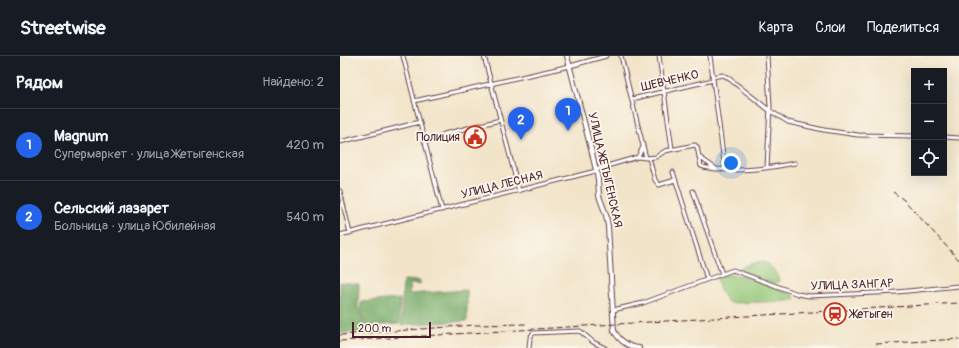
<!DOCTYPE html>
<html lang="ru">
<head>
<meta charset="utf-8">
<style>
	:root { --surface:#171b24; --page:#242831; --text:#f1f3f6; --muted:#9ea1a6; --line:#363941; --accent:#2563eb }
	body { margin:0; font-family:Pangolin,sans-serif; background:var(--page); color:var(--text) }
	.controls { position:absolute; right:12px; top:12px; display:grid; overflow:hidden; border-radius:0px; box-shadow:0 4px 16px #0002 }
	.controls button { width:36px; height:36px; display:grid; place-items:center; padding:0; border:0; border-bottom:1px solid var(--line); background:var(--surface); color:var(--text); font:20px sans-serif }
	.scale { position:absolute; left:12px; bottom:10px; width:79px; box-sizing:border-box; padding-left:4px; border:2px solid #4a1f2b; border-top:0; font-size:11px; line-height:14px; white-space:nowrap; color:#4a1f2b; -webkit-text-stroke:3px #fbf7ec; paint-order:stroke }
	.you { position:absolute; left:391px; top:107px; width:14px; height:14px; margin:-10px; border:3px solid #fff; border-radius:50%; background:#1a73e8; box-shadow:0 0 0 6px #1a73e833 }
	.badge { display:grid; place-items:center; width:26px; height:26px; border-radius:50%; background:var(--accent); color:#fff; font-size:13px; font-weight:700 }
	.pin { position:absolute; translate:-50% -33px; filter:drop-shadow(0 1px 2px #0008) }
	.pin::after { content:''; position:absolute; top:21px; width:14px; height:12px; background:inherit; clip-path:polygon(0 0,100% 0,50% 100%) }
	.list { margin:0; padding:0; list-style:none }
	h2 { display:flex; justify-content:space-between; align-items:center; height:52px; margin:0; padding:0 16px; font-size:17px }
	h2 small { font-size:13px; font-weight:400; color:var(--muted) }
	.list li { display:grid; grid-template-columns:26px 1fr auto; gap:12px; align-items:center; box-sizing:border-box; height:72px; padding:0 16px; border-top:1px solid var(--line) }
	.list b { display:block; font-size:15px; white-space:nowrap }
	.list p { margin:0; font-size:13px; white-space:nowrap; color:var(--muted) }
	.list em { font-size:13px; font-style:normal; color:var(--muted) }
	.icon { flex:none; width:22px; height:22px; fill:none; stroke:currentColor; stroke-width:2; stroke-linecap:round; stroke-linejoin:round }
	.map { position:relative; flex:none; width:619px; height:292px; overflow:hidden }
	header { display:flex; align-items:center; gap:24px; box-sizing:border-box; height:56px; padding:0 20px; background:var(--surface); border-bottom:1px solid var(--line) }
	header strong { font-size:19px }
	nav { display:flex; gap:22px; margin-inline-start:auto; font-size:14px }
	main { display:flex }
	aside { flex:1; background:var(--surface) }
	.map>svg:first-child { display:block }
</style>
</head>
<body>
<header>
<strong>Streetwise</strong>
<nav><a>Карта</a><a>Слои</a><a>Поделиться</a></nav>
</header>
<main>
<aside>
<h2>Рядом<small>Найдено: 2</small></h2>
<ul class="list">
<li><span class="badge">1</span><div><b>Magnum</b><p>Супермаркет · улица Жетыгенская</p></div><em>420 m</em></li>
<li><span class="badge">2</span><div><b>Сельский лазарет</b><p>Больница · улица Юбилейная</p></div><em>540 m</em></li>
</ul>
</aside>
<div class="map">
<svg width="619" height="292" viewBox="0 0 619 292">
	<rect width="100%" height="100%" fill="#fbf7ec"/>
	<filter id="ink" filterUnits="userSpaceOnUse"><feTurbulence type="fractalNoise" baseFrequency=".025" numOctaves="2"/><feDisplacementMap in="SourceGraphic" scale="8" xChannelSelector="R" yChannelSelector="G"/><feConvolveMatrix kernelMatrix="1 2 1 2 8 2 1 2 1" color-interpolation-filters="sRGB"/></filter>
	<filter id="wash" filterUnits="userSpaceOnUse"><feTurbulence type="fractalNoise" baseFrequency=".012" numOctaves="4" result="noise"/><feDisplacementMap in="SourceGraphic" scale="16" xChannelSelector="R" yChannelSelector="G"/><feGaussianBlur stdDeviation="0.9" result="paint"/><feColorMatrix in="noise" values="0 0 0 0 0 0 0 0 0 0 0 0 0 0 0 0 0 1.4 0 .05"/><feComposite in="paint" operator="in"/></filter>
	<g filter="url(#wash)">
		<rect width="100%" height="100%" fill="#f2e4c9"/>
		<path fill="#94c879" stroke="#6f7452" d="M422,206C432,208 435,216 439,224L437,227L435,228L397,214L410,208Z
			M387,219H399L453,239L455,242L454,244L446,245L390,247C382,242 379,230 376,222Z"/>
		<path fill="#77ac69" stroke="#60664a" d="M63,224L80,225V228H70L69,238L127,234V265L61,269Z
			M0,226L19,228L18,251L26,276L0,277Z
			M60,243L59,268L26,270L21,257V246Z"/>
	</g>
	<g filter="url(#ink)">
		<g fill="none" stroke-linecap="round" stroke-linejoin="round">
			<g stroke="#633d43" stroke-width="5">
				<path id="minor" d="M63,0L102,154
					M144,0L179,135
					M281,0L306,102
					M319,0L332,93
					M370,0L385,114
					M427,0L430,50L427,112
					M372,21L383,19L387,21L429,54L448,66L484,74L518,79L574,80
					M292,43L373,24
					M74,45L230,10L266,0
					M604,81L619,82
					M0,86L80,66
					M85,86L98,82L104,78L160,64
					M298,101L303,91
					M359,101L375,112
					M309,102L315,124L319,129L335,124
					M333,116L367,223
					M0,135L10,177
					M353,135L382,218
					M0,179L256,115L260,112L298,101L306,102L316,101L325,95L355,89L357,91L361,110C367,113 371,112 377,113C403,116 429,112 455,107
					M273,254L303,247L393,214L458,238L469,240L557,236L619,230
					M189,292L190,282L193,277L240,275L253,286L265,292"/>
			</g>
			<g stroke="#633d43" stroke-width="6">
				<path id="major" d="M227,0L252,97L258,123L259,140L266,159L268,170L274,275C280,285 287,291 299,292"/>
			</g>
			<use href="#minor" stroke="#fff" stroke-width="3"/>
			<use href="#major" stroke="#fff" stroke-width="4"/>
			<path stroke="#4a1f2b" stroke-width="1" stroke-dasharray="6 3" stroke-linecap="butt" d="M553,136L564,144L619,204
				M0,279L135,269L186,268
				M0,285L619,247
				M536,288L619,283"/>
		</g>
	</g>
	<defs>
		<g id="civic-ring" transform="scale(1.15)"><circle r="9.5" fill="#fbf7ec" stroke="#c8321e" stroke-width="1.5"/><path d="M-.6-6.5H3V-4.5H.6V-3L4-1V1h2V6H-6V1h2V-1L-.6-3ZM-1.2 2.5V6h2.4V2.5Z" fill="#c8321e"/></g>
		<g id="station-ring" transform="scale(1.15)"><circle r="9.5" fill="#fbf7ec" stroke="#c8321e" stroke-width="1.5"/><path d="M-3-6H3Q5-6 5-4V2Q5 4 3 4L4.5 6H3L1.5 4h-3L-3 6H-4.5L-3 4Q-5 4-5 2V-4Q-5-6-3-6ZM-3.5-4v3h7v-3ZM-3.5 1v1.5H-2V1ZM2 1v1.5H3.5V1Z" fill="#c8321e"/></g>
	</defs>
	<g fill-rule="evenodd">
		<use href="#civic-ring" x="135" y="81"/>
		<use href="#station-ring" x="495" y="258"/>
	</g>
	<g text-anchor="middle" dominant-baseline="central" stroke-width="3.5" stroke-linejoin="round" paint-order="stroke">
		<g font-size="12" fill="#4a1f2b" stroke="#fbf7ec">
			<text transform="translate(330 25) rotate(-13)">ШЕВЧЕНКО</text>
			<text transform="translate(265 114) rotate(77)">УЛИЦА ЖЕТЫГЕНСКАЯ</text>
			<text transform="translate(162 129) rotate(-14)">УЛИЦА ЛЕСНАЯ</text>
			<text transform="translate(512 229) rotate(-2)">УЛИЦА ЗАНГАР</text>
		</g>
		<g font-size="12" fill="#4a1f2b" stroke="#fbf7ec" text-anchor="end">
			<text x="120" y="81">Полиция</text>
			<text x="510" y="258" text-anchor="start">Жетыген</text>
		</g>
	</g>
</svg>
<div class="controls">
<button>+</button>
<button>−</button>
<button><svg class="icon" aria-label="locate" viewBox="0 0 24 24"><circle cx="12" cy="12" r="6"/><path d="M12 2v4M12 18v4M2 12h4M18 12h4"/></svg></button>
</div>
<div class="scale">200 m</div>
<div class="you"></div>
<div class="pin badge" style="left:228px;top:75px">1</div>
<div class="pin badge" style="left:181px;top:84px">2</div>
</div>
</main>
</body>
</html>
